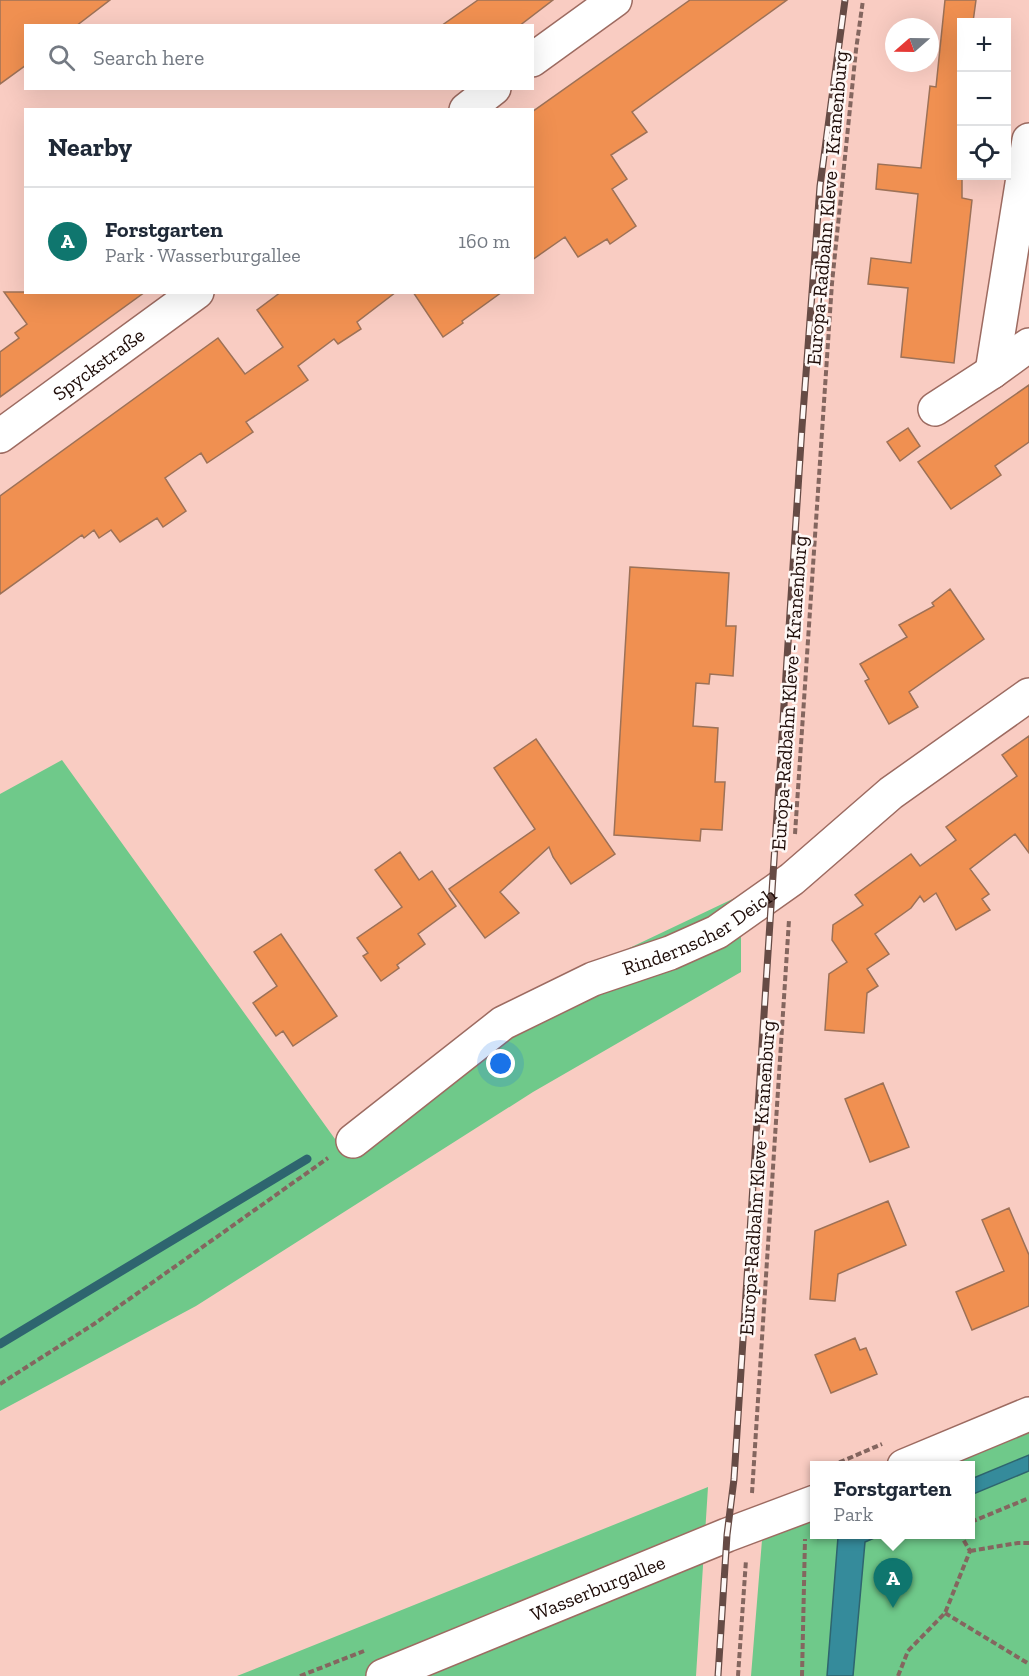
<!DOCTYPE html>
<html lang="en">
<head>
<meta charset="utf-8">
<style>
	:root { --surface:#fff; --page:#f2f2f3; --text:#1f2937; --muted:#747a83; --line:#e0e1e3; --accent:#0f766e }
	body { margin:0; font-family:"Zilla Slab",serif; background:var(--page); color:var(--text) }
	.controls { position:absolute; right:18px; top:18px; display:grid; overflow:hidden; border-radius:0px; box-shadow:0 6px 24px #0002 }
	.controls button { width:54px; height:54px; display:grid; place-items:center; padding:0; border:0; border-bottom:2px solid var(--line); background:var(--surface); color:var(--text); font:30px sans-serif }
	.compass { position:absolute; left:885px; top:18px; width:54px; height:54px; border-radius:50%; background:var(--surface); box-shadow:0 6px 24px #0002; rotate:250deg }
	.you { position:absolute; left:501px; top:1064px; width:21px; height:21px; margin:-15px; border:4px solid #fff; border-radius:50%; background:#1a73e8; box-shadow:0 0 0 9px #1a73e833 }
	.badge { display:grid; place-items:center; width:39px; height:39px; border-radius:50%; background:var(--accent); color:#fff; font-size:20px; font-weight:700 }
	.pin { position:absolute; translate:-50% -50px; filter:drop-shadow(0 2px 3px #0008) }
	.pin::after { content:''; position:absolute; top:32px; width:21px; height:18px; background:inherit; clip-path:polygon(0 0,100% 0,50% 100%) }
	.popup { position:absolute; left:810px; top:1461px; width:165px; height:78px; box-sizing:border-box; display:grid; place-content:center; border-radius:0px; background:var(--surface); filter:drop-shadow(0 2px 4px #0005); font-size:20px; white-space:nowrap; color:var(--muted) }
	.popup b { font-size:22px; color:var(--text) }
	.popup::after { content:''; position:absolute; left:50%; top:100%; margin-left:-12px; border:12px solid transparent; border-top-color:var(--surface) }
	.list { margin:0; padding:0; list-style:none }
	h2 { display:flex; justify-content:space-between; align-items:center; height:78px; margin:0; padding:0 24px; font-size:26px }
	h2 small { font-size:20px; font-weight:400; color:var(--muted) }
	.list li { display:grid; grid-template-columns:39px 1fr auto; gap:18px; align-items:center; box-sizing:border-box; height:108px; padding:0 24px; border-top:2px solid var(--line) }
	.list b { display:block; font-size:22px; white-space:nowrap }
	.list p { margin:0; font-size:20px; white-space:nowrap; color:var(--muted) }
	.list em { font-size:20px; font-style:normal; color:var(--muted) }
	.icon { flex:none; width:33px; height:33px; fill:none; stroke:currentColor; stroke-width:2; stroke-linecap:round; stroke-linejoin:round }
	.map { position:relative; flex:none; width:1029px; height:1676px; overflow:hidden }
	.search { position:absolute; background:var(--surface); box-shadow:0 6px 24px #0002; left:24px; top:24px; width:510px; height:66px; display:flex; align-items:center; gap:15px; box-sizing:border-box; padding:0 21px; border-radius:0px; color:var(--muted); font-size:22px }
	.panel { position:absolute; background:var(--surface); box-shadow:0 6px 24px #0002; left:24px; top:108px; width:510px; height:186px; border-radius:0px }
	.map>svg:first-child { display:block }
</style>
</head>
<body>
<div class="map">
<svg width="1029" height="1676" viewBox="0 0 1029 1676">
	<rect width="100%" height="100%" fill="#f9ccc2"/>
	<path fill="#6fc98a" d="M62,760L335,1139L497,1011L741,895V972L533,1092L196,1306L0,1411V794Z
		M1029,1432V1676H751L762,1540L815,1519V1534H971V1466L946,1465Z
		M708,1487L696,1676H237Z"/>
	<path fill="#358b9b" stroke="#2e656f" stroke-width="1.5" d="M1029,1455V1471L971,1495V1479Z
		M843,1534L881,1535L865,1542L853,1676H827L838,1537Z"/>
	<g fill="none" stroke-linecap="round" stroke-linejoin="round">
		<path stroke="#2e656f" stroke-width="9" d="M0,1344L307,1159"/>
	</g>
	<path fill="#f09051" stroke="#9d7157" stroke-width="1.5" d="M0,0H110L76,26H26V65L0,84Z
		M478,0H553L519,26H441Z
		M690,0H787L632,112L647,132L611,155L627,179L612,189L636,226L610,244L607,239L578,257L565,237L532,260V112Z
		M945,0H976L973,22H962V198L972,200L954,363L901,357L908,288L868,284L871,258L911,263L918,194L876,189L878,164L921,168L930,86L936,87Z
		M4,292H145L0,397V352L19,338L15,333L27,324Z
		M281,292H396L357,322L361,329L338,344L334,339L298,366L308,380L246,422L253,432L207,463L201,453L165,478L186,511L163,527L157,518L120,542L111,530L99,538L94,530L84,538L82,535L0,594V496L218,338L245,374L283,347L257,310Z
		M413,292H502L462,321L463,323L443,337Z
		M1029,385V442L995,466L1001,475L951,509L918,462Z
		M908,428L920,446L900,461L887,442Z
		M630,567L729,573L726,626H736L733,676L710,674L709,684L696,683L693,726L718,728L715,782H725L722,830L701,829L700,841L614,835Z
		M950,589L984,639L909,692L918,707L889,724L865,681L869,679L860,664L907,637L899,625L934,606L932,603Z
		M1029,736V853L1015,834L970,869L989,894L982,899L990,910L956,930L936,893L924,902L920,896L911,908L875,934L889,954L867,969L878,986L867,993L864,1033L825,1030L829,974L847,962L832,940L833,925L863,905L855,895L911,854L920,866L956,840L946,827L1017,776L1002,755Z
		M536,739L615,854L571,884L553,857L549,847L500,892L519,913L485,938L449,889L535,829L494,768Z
		M400,852L419,880L432,871L456,906L418,934L425,944L397,965L399,968L381,981L363,956L368,953L357,938L402,907L375,870Z
		M281,934L337,1016L293,1046L283,1031L276,1036L253,1003L277,986L254,952Z
		M883,1083L909,1147L870,1162L845,1099Z
		M888,1201L906,1245L838,1274L835,1301L810,1299L815,1231Z
		M1009,1208L1029,1255V1306L972,1330L956,1292L1004,1271L982,1220Z
		M855,1338L860,1350L866,1348L877,1374L831,1393L815,1355Z"/>
	<g fill="none" stroke-linecap="round" stroke-linejoin="round">
		<g stroke="#9d6b61" stroke-width="36">
			<g id="street">
				<path d="M532,60L615,0"/>
				<path d="M466,110L494,88"/>
				<path d="M992,372L1029,140"/>
				<path d="M935,409L992,372L1029,345"/>
				<path id="s1" d="M0,436L197,292"/>
				<path id="s2" d="M353,1141L503,1023L593,979L670,953L717,932L792,879L891,793L1029,695"/>
				<path d="M904,1466L1029,1414"/>
				<path id="s3" d="M383,1676L727,1535L815,1502"/>
			</g>
		</g>
		<path stroke="#84665f" stroke-width="4" stroke-dasharray="6 3" stroke-linecap="butt" d="M795,834L832,283L856,50L863,0
			M0,1384L94,1324L328,1158
			M831,1466L882,1444
			M752,1493L789,920
			M971,1522L1029,1498
			M970,1551L1018,1543H1029
			M945,1613L1029,1664
			M300,1676L364,1651
			M738,1676L746,1560
			M802,1676L805,1539
			M898,1676L908,1651L945,1613L970,1551L960,1534"/>
		<use href="#street" stroke="#fff" stroke-width="33"/>
		<g stroke="#664b45" stroke-width="7">
			<path id="rail" d="M718,1676L727,1535L734,1479L802,427L820,186L845,0"/>
		</g>
		<use href="#rail" stroke="#fef8f6" stroke-width="4.5" stroke-dasharray="14" stroke-linecap="butt"/>
	</g>
	<g text-anchor="middle" dominant-baseline="central" stroke-width="5" stroke-linejoin="round" paint-order="stroke">
		<g font-size="20" fill="#1e0c08" stroke="#fef8f6">
			<text transform="translate(827 208) rotate(-85)">Europa-Radbahn Kleve - Kranenburg</text>
			<text stroke="none"><textPath href="#s1" startOffset="122">Spyckstraße</textPath></text>
			<text transform="translate(789 693) rotate(-86)">Europa-Radbahn Kleve - Kranenburg</text>
			<text stroke="none"><textPath href="#s2" startOffset="408">Rindernscher Deich</textPath></text>
			<text transform="translate(757 1178) rotate(-86)">Europa-Radbahn Kleve - Kranenburg</text>
			<text stroke="none"><textPath href="#s3" startOffset="232">Wasserburgallee</textPath></text>
		</g>
	</g>
</svg>
<div class="controls">
<button>+</button>
<button>−</button>
<button><svg class="icon" aria-label="locate" viewBox="0 0 24 24"><circle cx="12" cy="12" r="6"/><path d="M12 2v4M12 18v4M2 12h4M18 12h4"/></svg></button>
</div>
<svg class="compass" viewBox="-18 -18 36 36"><path d="M0-13l5 13h-10z" fill="#e53935"/><path d="M0 13l5-13h-10z" fill="#747a83"/></svg>
<div class="you"></div>
<div class="pin badge" style="left:893px;top:1608px">A</div>
<div class="popup"><b>Forstgarten</b>Park</div>
<div class="search"><svg class="icon" aria-label="search" viewBox="0 0 24 24"><circle cx="10" cy="10" r="6"/><path d="M15 15l6 6"/></svg>Search here</div>
<section class="panel">
<h2>Nearby<small></small></h2>
<ul class="list">
<li><span class="badge">A</span><div><b>Forstgarten</b><p>Park · Wasserburgallee</p></div><em>160 m</em></li>
</ul>
</section>
</div>
</body>
</html>
